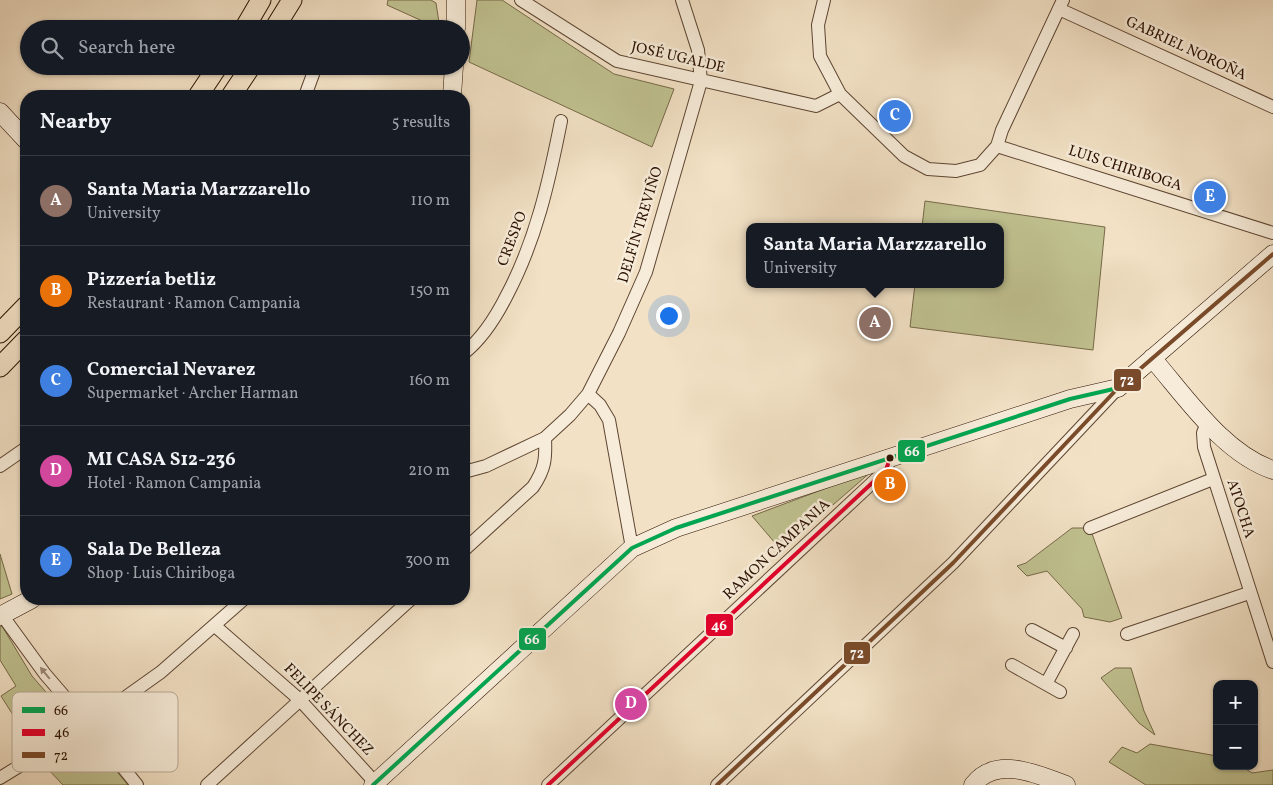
<!DOCTYPE html>
<html lang="en">
<head>
<meta charset="utf-8">
<style>
	:root { --surface:#171b24; --page:#20242c; --text:#f1f3f6; --muted:#9ea1a6; --line:#363941; --accent:#2563eb }
	body { margin:0; font-family:Vollkorn,serif; background:var(--page); color:var(--text) }
	.controls { position:absolute; right:15px; bottom:15px; display:grid; overflow:hidden; border-radius:10px; box-shadow:0 1px 4px #0004 }
	.controls button { width:45px; height:45px; display:grid; place-items:center; padding:0; border:0; border-bottom:1px solid var(--line); background:var(--surface); color:var(--text); font:25px sans-serif }
	.you { position:absolute; left:668px; top:315px; width:18px; height:18px; margin:-12px; border:4px solid #fff; border-radius:50%; background:#1a73e8; box-shadow:0 0 0 8px #1a73e833 }
	.badge { display:grid; place-items:center; width:32px; height:32px; border-radius:50%; background:var(--accent); color:#fff; font-size:16px; font-weight:700 }
	.pin { position:absolute; translate:-50% -50%; border:2px solid #fff; box-shadow:0 1px 5px #0006 }
	.popup { position:absolute; left:746px; top:223px; width:258px; height:65px; box-sizing:border-box; display:grid; place-content:center; border-radius:10px; background:var(--surface); filter:drop-shadow(0 1px 4px #0005); font-size:16px; white-space:nowrap; color:var(--muted) }
	.popup b { font-size:19px; color:var(--text) }
	.popup::after { content:''; position:absolute; left:50%; top:100%; margin-left:-10px; border:10px solid transparent; border-top-color:var(--surface) }
	.list { margin:0; padding:0; list-style:none }
	h2 { display:flex; justify-content:space-between; align-items:center; height:65px; margin:0; padding:0 20px; font-size:21px }
	h2 small { font-size:16px; font-weight:400; color:var(--muted) }
	.list li { display:grid; grid-template-columns:32px 1fr auto; gap:15px; align-items:center; box-sizing:border-box; height:90px; padding:0 20px; border-top:1px solid var(--line) }
	.list b { display:block; font-size:19px; white-space:nowrap }
	.list p { margin:0; font-size:16px; white-space:nowrap; color:var(--muted) }
	.list em { font-size:16px; font-style:normal; color:var(--muted) }
	.icon { flex:none; width:28px; height:28px; fill:none; stroke:currentColor; stroke-width:2; stroke-linecap:round; stroke-linejoin:round }
	.map { position:relative; flex:none; width:1273px; height:785px; overflow:hidden }
	.search { position:absolute; background:var(--surface); box-shadow:0 1px 4px #0004; left:20px; top:20px; width:450px; height:55px; display:flex; align-items:center; gap:12px; box-sizing:border-box; padding:0 18px; border-radius:28px; color:var(--muted); font-size:19px }
	.panel { position:absolute; background:var(--surface); box-shadow:0 1px 4px #0004; left:20px; top:90px; width:450px; height:515px; border-radius:20px }
	.map>svg:first-child { display:block }
</style>
</head>
<body>
<div class="map">
<svg width="1273" height="785" viewBox="0 0 1273 785">
	<rect width="100%" height="100%" fill="#f2e1c5"/>
	<filter id="stains"><feTurbulence type="fractalNoise" baseFrequency=".004" numOctaves="4"/><feColorMatrix values="0 0 0 0 .2 0 0 0 0 .09 0 0 0 0 .02 0 0 0 .5 -.17"/></filter>
	<radialGradient id="worn" r=".72"><stop offset=".6" stop-color="#630" stop-opacity="0"/><stop offset="1" stop-color="#630" stop-opacity=".3"/></radialGradient>
	<path fill="#c0c190" stroke="#766948" d="M388,0H431L436,3L440,29L387,5Z
		M477,0H502L614,74L674,89L652,147L469,62Z
		M925,201L1105,227L1093,350L910,327L915,284H1000V227H922Z
		M872,471L781,550L752,516Z
		M1072,528H1090L1122,618L1110,622L1084,617L1082,609L1047,571L1027,576L1017,566L1026,563Z
		M0,554L12,594L0,599Z
		M2,626L32,676L72,722L32,745L1,696L16,686L0,660V627Z
		M1115,668H1131L1144,711L1155,735L1139,723L1101,678Z
		M89,738L128,785H63L46,767Z
		M1150,744L1217,756V766H1241L1252,773L1273,770V785H1146L1109,762L1122,747L1137,753Z"/>
	<g fill="none" stroke-linecap="round" stroke-linejoin="round">
		<g stroke="#5d4532" stroke-width="14">
			<path id="street" d="M521,0L617,61L816,106L840,94
				M824,0L818,25L820,56L840,94L904,156L928,169L956,171L980,165L997,146L1002,130L1063,0
				M1059,9L1273,107
				M305,96L316,66
				M997,146L1273,233
				M464,353C483,338 496,317 507,295C536,240 549,182 561,121
				M588,394L600,405L609,420L632,548
				M1207,422L1203,433L1204,447L1273,662
				M0,466L26,448
				M464,472L486,466L545,438L570,415L588,394L619,333L646,272L701,81L698,50L682,0
				M1090,528L1213,479
				M464,550L533,487C545,469 546,459 545,438
				M2,615L45,674L88,724L137,785
				M215,626L300,700L371,778
				M1032,630L1066,648
				M1127,634L1249,593
				M1012,665L1060,692
				M1046,684L1073,634
				M0,778L88,724L161,672L244,599
				M207,785L411,599
				M548,785L886,470L890,458
				M717,785L953,563L1118,388"/>
		</g>
		<g stroke="#2b1101" stroke-width="19">
			<path id="secondary" d="M456,29V0
				M452,96L454,66
				M0,112L26,140
				M1152,358C1186,397 1223,453 1273,470
				M0,616L32,599
				M373,785L632,548L676,528L1070,399L1118,388L1273,254
				M973,785C996,755 1037,774 1066,785"/>
		</g>
		<g stroke="#2b1101" stroke-width="21">
			<path id="primary" d="M244,29L261,0
				M274,29L292,0
				M198,96L218,66
				M231,96L251,66
				M0,333L26,306
				M0,367L26,340"/>
		</g>
		<use href="#street" stroke="#f7ecd9" stroke-width="12"/>
		<use href="#secondary" stroke="#f7ecd9" stroke-width="18"/>
		<use href="#primary" stroke="#f2e1c5" stroke-width="19"/>
		<g stroke="#f7ecd9" stroke-width="8">
			<path id="bus-1" d="M373,785L632,548L676,528L1070,399L1118,388"/>
		</g>
		<g stroke="#f7ecd9" stroke-width="8">
			<path id="bus-2" d="M548,785L886,470L888,464"/>
		</g>
		<g stroke="#f7ecd9" stroke-width="8">
			<path id="bus-3" d="M717,785L953,563L1118,388L1273,254"/>
		</g>
		<use href="#bus-1" stroke="#00a651" stroke-width="4"/>
		<use href="#bus-2" stroke="#e4002b" stroke-width="4"/>
		<use href="#bus-3" stroke="#7a4b2a" stroke-width="4"/>
	</g>
	<defs><path id="oneway-solid" d="M-6-.8H1V-3.2L6.5 0L1 3.2V.8H-6Z" transform="scale(1.25)"/></defs>
	<use fill="#9b8978" href="#oneway-solid" transform="translate(45 673) rotate(-129)"/>
	<circle fill="#2b1101" stroke="#f7ecd9" stroke-width="2" cx="890" cy="458" r="4.5"/>
	<g text-anchor="middle" dominant-baseline="central" stroke-width="5" stroke-linejoin="round" paint-order="stroke">
		<g font-size="15" fill="#2b1101" stroke="#f7ecd9">
			<text transform="translate(1186 49) rotate(25)">GABRIEL NOROÑA</text>
			<text transform="translate(678 58) rotate(13)">JOSÉ UGALDE</text>
			<text transform="translate(1125 169) rotate(18)">LUIS CHIRIBOGA</text>
			<text transform="translate(641 225) rotate(-73)">DELFÍN TREVIÑO</text>
			<text transform="translate(513 239) rotate(-69)">CRESPO</text>
			<text transform="translate(1240 509) rotate(72)">ATOCHA</text>
			<text transform="translate(777 550) rotate(-43)">RAMON CAMPANIA</text>
			<text transform="translate(328 710) rotate(46)">FELIPE SÁNCHEZ</text>
		</g>
	</g>
	<rect x="12" y="692" width="166" height="80" rx="8" fill="#f7ecd9" stroke="#baaa98" stroke-width="1"/>
	<rect x="22" y="707" width="23" height="6" fill="#00a651"/>
	<rect x="22" y="729" width="23" height="7" fill="#e4002b"/>
	<rect x="22" y="752" width="23" height="6" fill="#7a4b2a"/>
	<g font-size="14" fill="#2b1101">
		<text x="54" y="715">66</text>
		<text x="54" y="737">46</text>
		<text x="54" y="760">72</text>
	</g>
	<g stroke="#f7ecd9" stroke-width="2">
		<rect x="1113" y="368" width="29" height="24" rx="5" fill="#7a4b2a"/>
		<rect x="897" y="439" width="29" height="24" rx="5" fill="#00a651"/>
		<rect x="705" y="613" width="29" height="24" rx="5" fill="#e4002b"/>
		<rect x="518" y="627" width="29" height="24" rx="5" fill="#00a651"/>
		<rect x="843" y="641" width="28" height="24" rx="5" fill="#7a4b2a"/>
	</g>
	<g font-size="14" text-anchor="middle" font-weight="bold" fill="#fff">
		<text x="1127" y="385">72</text>
		<text x="912" y="456">66</text>
		<text x="719" y="630">46</text>
		<text x="532" y="644">66</text>
		<text x="857" y="658">72</text>
	</g>
	<rect width="100%" height="100%" filter="url(#stains)"/>
	<rect width="100%" height="100%" fill="url(#worn)"/>
</svg>
<div class="controls">
<button>+</button>
<button>−</button>
</div>
<div class="you"></div>
<div class="pin badge" style="left:875px;top:323px;background:#8d6e63">A</div>
<div class="popup"><b>Santa Maria Marzzarello</b>University</div>
<div class="pin badge" style="left:890px;top:485px;background:#e8710a">B</div>
<div class="pin badge" style="left:895px;top:116px;background:#3f7fe0">C</div>
<div class="pin badge" style="left:631px;top:704px;background:#d1479c">D</div>
<div class="pin badge" style="left:1210px;top:197px;background:#3f7fe0">E</div>
<div class="search"><svg class="icon" aria-label="search" viewBox="0 0 24 24"><circle cx="10" cy="10" r="6"/><path d="M15 15l6 6"/></svg>Search here</div>
<section class="panel">
<h2>Nearby<small>5 results</small></h2>
<ul class="list">
<li><span class="badge" style="background:#8d6e63">A</span><div><b>Santa Maria Marzzarello</b><p>University</p></div><em>110 m</em></li>
<li><span class="badge" style="background:#e8710a">B</span><div><b>Pizzería betliz</b><p>Restaurant · Ramon Campania</p></div><em>150 m</em></li>
<li><span class="badge" style="background:#3f7fe0">C</span><div><b>Comercial Nevarez</b><p>Supermarket · Archer Harman</p></div><em>160 m</em></li>
<li><span class="badge" style="background:#d1479c">D</span><div><b>MI CASA S12-236</b><p>Hotel · Ramon Campania</p></div><em>210 m</em></li>
<li><span class="badge" style="background:#3f7fe0">E</span><div><b>Sala De Belleza</b><p>Shop · Luis Chiriboga</p></div><em>300 m</em></li>
</ul>
</section>
</div>
</body>
</html>
